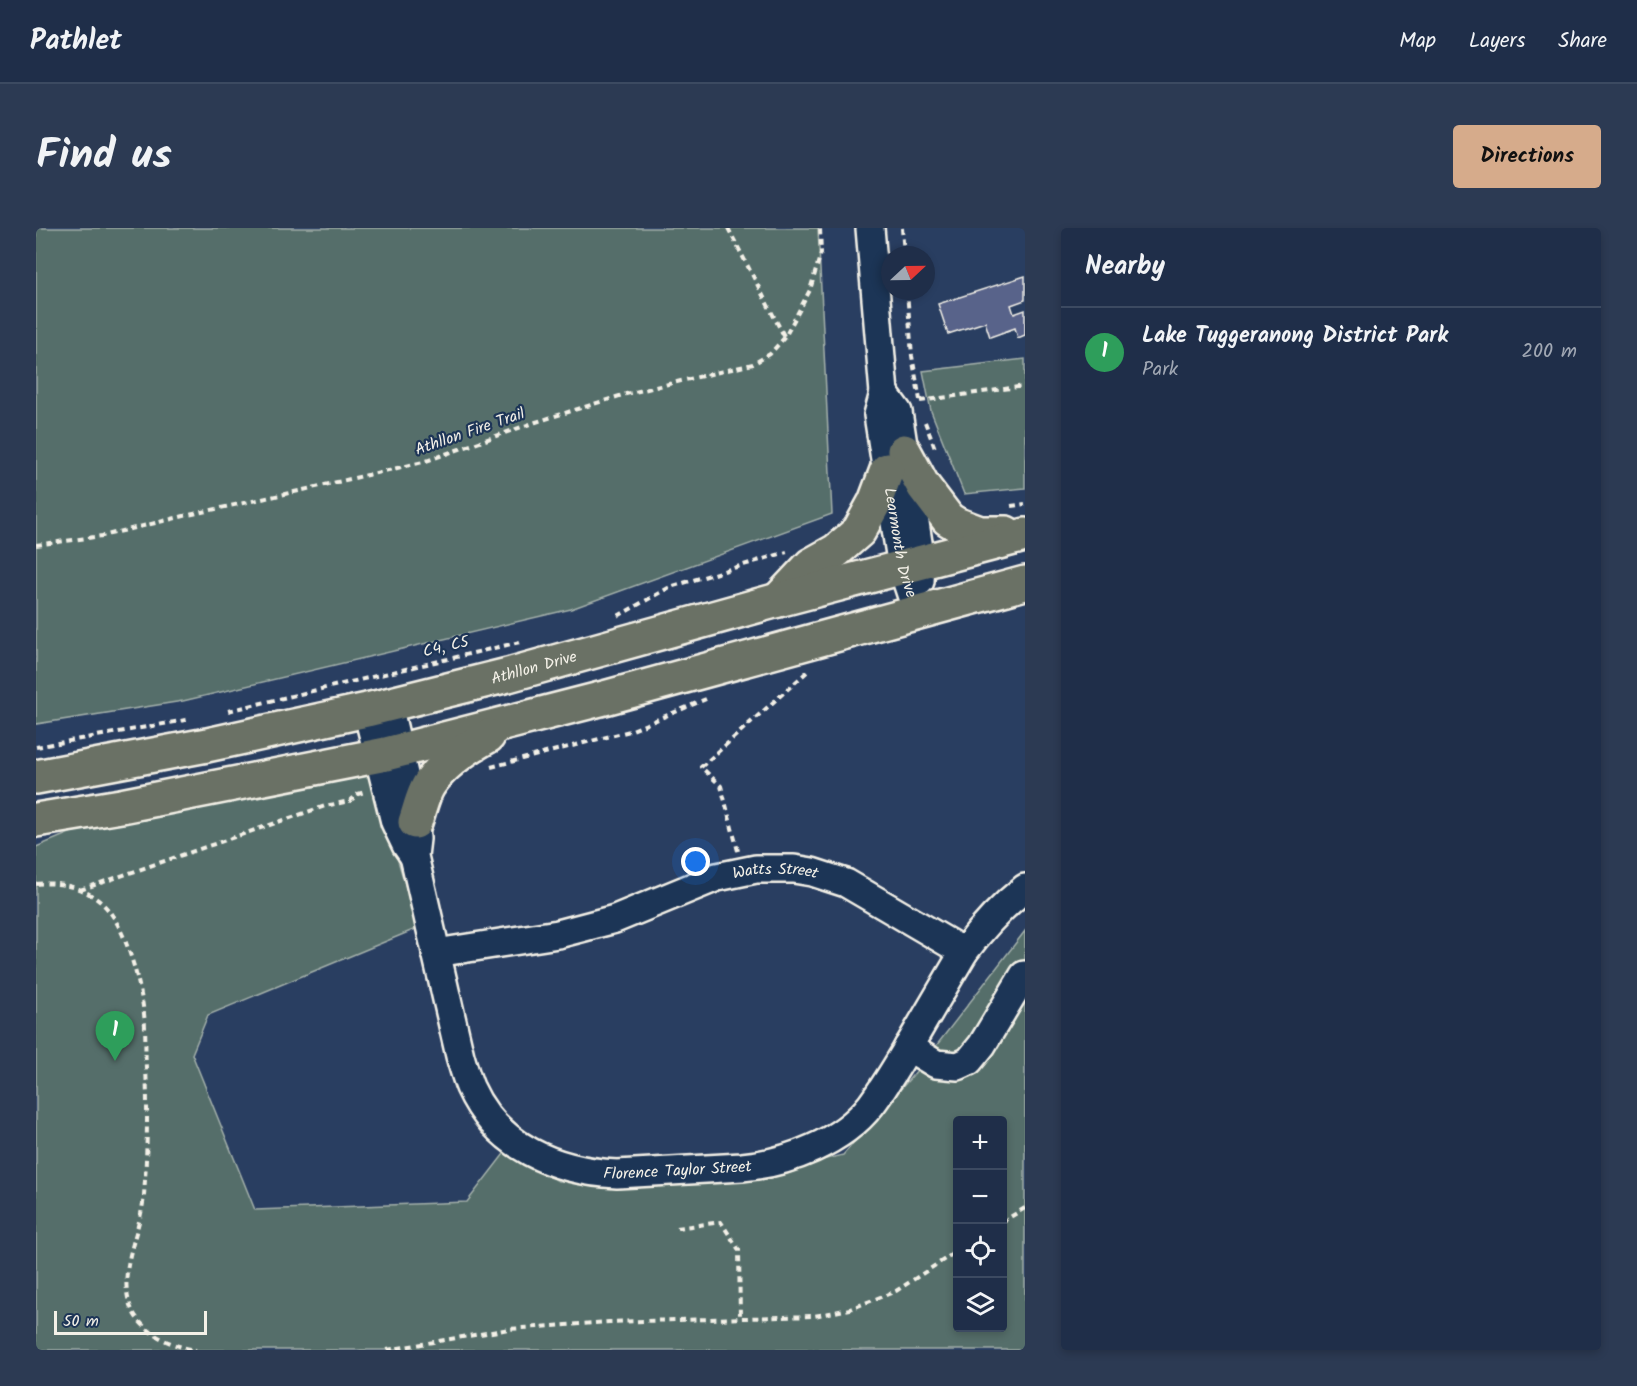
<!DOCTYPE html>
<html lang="en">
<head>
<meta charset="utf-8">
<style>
	:root { --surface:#1f2e49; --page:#2c3a53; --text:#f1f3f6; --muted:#a1a8b4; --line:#3c4a61; --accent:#d6ab8b }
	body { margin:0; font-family:Kalam,sans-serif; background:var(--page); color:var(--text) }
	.controls { position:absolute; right:18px; bottom:18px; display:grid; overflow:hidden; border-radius:6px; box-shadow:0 3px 9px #0003 }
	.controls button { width:54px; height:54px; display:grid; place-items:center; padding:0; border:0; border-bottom:2px solid var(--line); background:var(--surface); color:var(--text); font:30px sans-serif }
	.compass { position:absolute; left:845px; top:18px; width:54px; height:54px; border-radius:50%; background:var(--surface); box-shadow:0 3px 9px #0003; rotate:68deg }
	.scale { position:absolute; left:18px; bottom:15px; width:153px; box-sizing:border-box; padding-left:6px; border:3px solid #f4f1e8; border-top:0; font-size:16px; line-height:21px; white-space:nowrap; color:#f4f1e8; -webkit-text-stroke:4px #1d3557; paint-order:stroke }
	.you { position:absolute; left:660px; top:634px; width:21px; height:21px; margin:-15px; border:4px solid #fff; border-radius:50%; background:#1a73e8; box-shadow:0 0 0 9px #1a73e833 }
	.badge { display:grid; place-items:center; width:39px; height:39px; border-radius:50%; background:var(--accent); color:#fff; font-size:20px; font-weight:700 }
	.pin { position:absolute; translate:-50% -50px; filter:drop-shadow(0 2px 3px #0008) }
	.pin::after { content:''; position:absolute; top:32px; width:21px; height:18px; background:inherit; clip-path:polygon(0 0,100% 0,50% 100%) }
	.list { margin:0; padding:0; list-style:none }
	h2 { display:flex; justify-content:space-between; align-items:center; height:78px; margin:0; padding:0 24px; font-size:26px }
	h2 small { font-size:20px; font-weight:400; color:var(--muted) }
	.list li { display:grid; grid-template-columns:39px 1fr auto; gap:18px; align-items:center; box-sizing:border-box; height:90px; padding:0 24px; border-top:2px solid var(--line) }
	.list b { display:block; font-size:22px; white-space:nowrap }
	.list p { margin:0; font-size:20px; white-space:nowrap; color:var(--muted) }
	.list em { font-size:20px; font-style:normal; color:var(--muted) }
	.icon { flex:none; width:33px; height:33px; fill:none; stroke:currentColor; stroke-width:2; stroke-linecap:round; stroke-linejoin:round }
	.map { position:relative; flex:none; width:989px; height:1122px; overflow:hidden; border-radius:6px }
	header { display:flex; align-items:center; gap:36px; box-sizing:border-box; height:84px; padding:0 30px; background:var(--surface); border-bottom:2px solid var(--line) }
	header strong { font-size:28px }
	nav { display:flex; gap:33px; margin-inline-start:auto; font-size:21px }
	.intro { display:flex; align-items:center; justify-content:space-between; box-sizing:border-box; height:144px; padding:0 36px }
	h1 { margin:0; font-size:42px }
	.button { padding:15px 27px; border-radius:6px; background:var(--accent); color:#111; font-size:21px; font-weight:700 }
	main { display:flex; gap:36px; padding:0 36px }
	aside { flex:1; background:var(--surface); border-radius:6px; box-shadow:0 3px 9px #0003 }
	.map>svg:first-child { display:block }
</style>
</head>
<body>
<header>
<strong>Pathlet</strong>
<nav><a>Map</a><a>Layers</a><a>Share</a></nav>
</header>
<div class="intro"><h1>Find us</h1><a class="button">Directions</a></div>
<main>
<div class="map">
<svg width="989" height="1122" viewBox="0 0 989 1122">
	<rect width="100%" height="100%" fill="#293e61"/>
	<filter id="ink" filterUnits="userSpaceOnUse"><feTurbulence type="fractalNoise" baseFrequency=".0167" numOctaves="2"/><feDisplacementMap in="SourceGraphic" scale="12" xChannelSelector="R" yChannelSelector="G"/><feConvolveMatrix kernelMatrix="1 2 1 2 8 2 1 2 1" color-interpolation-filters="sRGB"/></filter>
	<g filter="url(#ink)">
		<path fill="#546e6b" stroke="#a4b0aa" stroke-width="1.5" fill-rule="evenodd" d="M0,0H782L796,286L535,381L147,473L0,496Z
			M989,131V260L928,266L895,183L887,143Z
			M336,545L382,700L172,787L156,826L219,982L431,974L471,922L522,953L713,949L807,927L883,840L989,703V1122H0V619L36,604ZM921,892H966V1100H921Z"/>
		<path fill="#59638a" stroke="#f4f1e8" stroke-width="1.5" d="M989,48V72L975,77L978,86L989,82V107L982,110L979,100L954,109L949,94L912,106L902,76Z"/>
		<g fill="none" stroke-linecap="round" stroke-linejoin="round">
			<g stroke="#f4f1e8" stroke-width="32">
				<g id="minor">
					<path id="s1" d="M834,0L848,165L842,187L866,339L881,384"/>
					<path d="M848,165L862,184L885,334L884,353"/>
					<path id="s2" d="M352,477L379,594L380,611L378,628L424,828C427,838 430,849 434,859C461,919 519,943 581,946L706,939C752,935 806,914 835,877C851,856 864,833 877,811C894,782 911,753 928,724C946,700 965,679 989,660"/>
					<path d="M331,482L359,594L370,617L377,627"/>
					<path id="s3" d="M400,725L522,706L579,691L681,649L720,641H758L776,644L810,655L928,724"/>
					<path d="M872,819L900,836L922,838L933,833L946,817L988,747"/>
				</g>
			</g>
			<g stroke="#f4f1e8" stroke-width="38">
				<g id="major">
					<path d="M868,223L887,258L912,291L920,296L944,305H970"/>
					<path d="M742,372L775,337L800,323L823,303L839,274L851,242"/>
					<path id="s4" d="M0,549L171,517L331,482L472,447L742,372L989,307"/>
					<path d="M0,592L85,578L350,526L572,469L989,355"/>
					<path d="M379,594C383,583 387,564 394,555C408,535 430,520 452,508"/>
				</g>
			</g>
			<path stroke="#f4f1e8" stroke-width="4" stroke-dasharray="6 4.5" stroke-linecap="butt" d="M692,0L748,108
				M866,0L868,27
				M871,63L876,128L884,172
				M884,173L989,158
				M889,194L900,223
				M975,278L989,276
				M0,317L66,308L148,288L267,262L387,234L500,194L590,166L717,136L734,126L749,109L774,62L785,25L784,0
				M582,388L634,359L751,324
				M192,483L488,413
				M0,519L155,491
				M455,539L594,503L670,471
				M702,623L685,558L665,539L772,443
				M0,656C29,653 59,662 76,687C92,710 105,758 108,786C110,804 109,822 110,840C112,882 111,925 108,967C105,1003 83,1038 93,1074C101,1102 133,1118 160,1122
				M44,662L289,578L314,573L322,566L329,564
				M966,994L989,980
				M641,1000L685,994L703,1022L704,1090
				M351,1122L473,1101L573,1094L778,1088L814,1081L860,1063L921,1023"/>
			<use href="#minor" stroke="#1d3557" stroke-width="27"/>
			<use href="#major" stroke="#6b7165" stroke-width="33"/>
		</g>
	</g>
	<g text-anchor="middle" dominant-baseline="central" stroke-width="4.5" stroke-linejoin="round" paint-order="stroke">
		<g font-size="16" fill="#f4f1e8" stroke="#1d3557">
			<text transform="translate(434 204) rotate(-19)">Athllon Fire Trail</text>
			<text stroke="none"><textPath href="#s1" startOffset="318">Learmonth Drive</textPath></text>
			<text transform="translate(410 419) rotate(-13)">C4, C5</text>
			<text stroke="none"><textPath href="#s4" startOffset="510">Athllon Drive</textPath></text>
			<text stroke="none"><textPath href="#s3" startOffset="352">Watts Street</textPath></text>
			<text stroke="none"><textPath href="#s2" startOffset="633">Florence Taylor Street</textPath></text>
		</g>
	</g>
</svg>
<div class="controls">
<button>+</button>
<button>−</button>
<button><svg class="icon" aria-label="locate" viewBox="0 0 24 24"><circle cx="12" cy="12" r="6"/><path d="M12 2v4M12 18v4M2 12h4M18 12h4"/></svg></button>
<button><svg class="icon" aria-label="layers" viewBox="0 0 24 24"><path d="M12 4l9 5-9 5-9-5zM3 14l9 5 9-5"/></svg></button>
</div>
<svg class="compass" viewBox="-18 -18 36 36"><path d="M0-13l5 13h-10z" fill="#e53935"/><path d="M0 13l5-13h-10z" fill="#a1a8b4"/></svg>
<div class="scale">50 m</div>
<div class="you"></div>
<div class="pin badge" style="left:79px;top:833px;background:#2e9e5b">1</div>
</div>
<aside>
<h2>Nearby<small></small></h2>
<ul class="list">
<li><span class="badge" style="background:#2e9e5b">1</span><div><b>Lake Tuggeranong District Park</b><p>Park</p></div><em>200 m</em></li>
</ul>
</aside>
</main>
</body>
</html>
